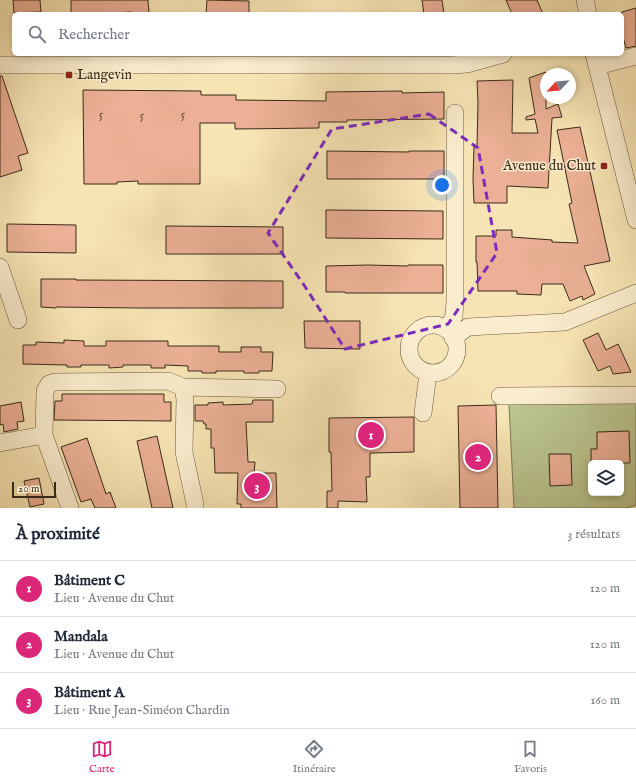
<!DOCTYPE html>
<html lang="fr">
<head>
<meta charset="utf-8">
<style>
	:root { --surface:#fff; --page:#f6f6f7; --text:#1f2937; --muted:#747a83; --line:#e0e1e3; --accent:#db2777 }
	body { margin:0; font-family:"IM FELL English",serif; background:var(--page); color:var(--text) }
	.controls { position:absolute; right:12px; bottom:12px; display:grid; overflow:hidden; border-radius:6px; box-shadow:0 2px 6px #0003 }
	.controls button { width:36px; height:36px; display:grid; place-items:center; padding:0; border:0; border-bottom:1px solid var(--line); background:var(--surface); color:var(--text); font:20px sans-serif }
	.compass { position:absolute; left:540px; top:68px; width:36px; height:36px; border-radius:50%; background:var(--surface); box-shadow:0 2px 6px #0003; rotate:244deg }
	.scale { position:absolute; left:12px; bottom:10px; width:44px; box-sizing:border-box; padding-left:4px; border:2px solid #3a2a18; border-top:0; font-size:11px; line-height:14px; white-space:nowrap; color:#3a2a18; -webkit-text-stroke:3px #faedce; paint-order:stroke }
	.you { position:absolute; left:442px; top:185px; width:14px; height:14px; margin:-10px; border:3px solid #fff; border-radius:50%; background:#1a73e8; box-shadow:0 0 0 6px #1a73e833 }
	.badge { display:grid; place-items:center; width:26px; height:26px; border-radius:50%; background:var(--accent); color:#fff; font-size:13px; font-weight:700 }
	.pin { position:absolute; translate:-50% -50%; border:2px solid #fff; box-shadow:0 1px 4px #0006 }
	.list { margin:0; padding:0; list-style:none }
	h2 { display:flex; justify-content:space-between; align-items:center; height:52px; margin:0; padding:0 16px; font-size:17px }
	h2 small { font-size:13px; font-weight:400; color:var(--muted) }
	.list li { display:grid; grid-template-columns:26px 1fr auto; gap:12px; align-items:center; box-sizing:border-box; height:56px; padding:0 16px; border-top:1px solid var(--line) }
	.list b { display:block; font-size:15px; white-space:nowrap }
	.list p { margin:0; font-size:13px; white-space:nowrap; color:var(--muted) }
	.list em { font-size:13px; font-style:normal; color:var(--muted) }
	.icon { flex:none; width:22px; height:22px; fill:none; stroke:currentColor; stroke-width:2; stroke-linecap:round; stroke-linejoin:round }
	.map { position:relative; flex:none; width:636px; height:508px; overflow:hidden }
	.search { position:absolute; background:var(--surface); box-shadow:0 2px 6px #0003; left:12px; right:12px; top:12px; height:44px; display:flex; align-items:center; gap:10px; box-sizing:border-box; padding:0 14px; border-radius:6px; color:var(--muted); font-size:15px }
	.sheet { height:220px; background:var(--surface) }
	nav { display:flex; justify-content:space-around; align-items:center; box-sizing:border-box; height:56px; border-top:1px solid var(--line); background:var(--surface); font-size:11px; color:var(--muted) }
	nav a { display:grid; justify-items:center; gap:2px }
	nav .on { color:var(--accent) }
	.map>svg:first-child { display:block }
</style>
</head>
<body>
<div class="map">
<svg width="636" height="508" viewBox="0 0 636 508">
	<rect width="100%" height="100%" fill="#f7e4b4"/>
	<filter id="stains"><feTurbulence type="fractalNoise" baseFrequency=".005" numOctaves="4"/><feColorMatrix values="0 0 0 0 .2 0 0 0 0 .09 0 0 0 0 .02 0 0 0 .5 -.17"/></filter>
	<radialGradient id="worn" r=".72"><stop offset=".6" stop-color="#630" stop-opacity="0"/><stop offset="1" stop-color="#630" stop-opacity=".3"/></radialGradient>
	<path fill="#bac58f" stroke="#7a7854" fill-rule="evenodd" d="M636,398V505L627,508H514L509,404ZM591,463H621V493H591Z"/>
	<path fill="#ebb095" stroke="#3a2a18" d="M13,0H40L41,12L14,13Z
		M71,0H148L149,14H131V12L99,14H71Z
		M207,0L249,1V14H206Z
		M422,0H442L444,14H424Z
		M506,0H537L543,14H512Z
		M636,8V46L626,48L622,34V12Z
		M546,72V109L558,104L562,117L552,118L548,188L507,186V203H474L473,179L474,146H477L478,103L477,81L513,80L512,133H538L535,119L526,120V117L535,114L529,78Z
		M0,76H2L28,153L18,156L22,170L0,177Z
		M83,90L201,91V95H236V100L326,101V92L402,91V93L444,92V119L347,120V122H319V128L235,129V123H200V184H138V181L117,182V184H84Z
		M580,127L610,261L584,266L595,294L583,300L582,296L570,301L563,284H542L541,295L517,294V291H478L477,262H476V236H496V230H512V237L552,240V242L578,243L569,204L572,203L557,130Z
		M327,151L409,152V151H444V179H327Z
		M326,210L443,211V239L326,238Z
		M7,224L76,225V253L7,252Z
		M166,226L283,227V254H166Z
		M368,265L408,266V265H443V293H345V292H326V266Z
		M41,279H76V280L283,281V308H139L56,307V308L41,307Z
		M304,321H360V349L305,348Z
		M598,333L606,350L618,344L631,372L613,374L610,366L598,371L583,340Z
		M64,340L84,341V346H106V341H168V346H219V352H241V347H261V352H273L272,371H259V373H244V371H216V373H202V371H188V366L165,365V368H151V365H123V367L109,368V365H81V367H67V365L23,364V345H36V342L64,343Z
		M62,394H164V402H171V421L54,420L55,401H62Z
		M253,400H273V422H246L248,462H255L254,473H276L277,508H241V504H237L238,473H215L214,448H211V429H206V424H204L203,421H195V405H208V403L223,402V405L252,404Z
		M21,402L24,421L17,422L18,429L4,432L3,424L0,425V406Z
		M496,405L498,508H460L458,406Z
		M414,417V452L370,453V477H366L367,502L338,501V508H327V491H332L331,452H329V418Z
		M629,431L630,463H591V449H597V432Z
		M157,436L173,508H152L137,441Z
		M87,438L106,494L110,492L116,508H95L91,499L81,502L61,447Z
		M549,454H571L572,485L550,486Z
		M39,478L44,504L30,507L24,481Z"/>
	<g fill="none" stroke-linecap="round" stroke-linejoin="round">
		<g stroke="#69583f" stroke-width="18">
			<path id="minor" d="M585,0L588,14
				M594,54L636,220
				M0,65H452L467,64L503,54
				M597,66L636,56
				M0,267L18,320
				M409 349a24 24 0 1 1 48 0a24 24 0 1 1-48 0Z
				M447,330L454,316L455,301V113
				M453,338L468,327L565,322L636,293
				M183,387L185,399L184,452L195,504V508
				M500,396L636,395
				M423,413L428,373
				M44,435L70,508
				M0,443L44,435L45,391L49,384L55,382L168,381L183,387L277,389"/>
		</g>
		<use href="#minor" stroke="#faedce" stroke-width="17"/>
	</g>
	<path fill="none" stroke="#7b2cbf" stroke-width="3" stroke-dasharray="8 5" stroke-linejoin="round" d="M429,114L478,148L497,253L448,324L345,349L304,285L268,233L332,129Z"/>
	<g fill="#8f2418" stroke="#faedce" stroke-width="1.5">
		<rect x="65" y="71" width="8" height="8" rx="2"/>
		<rect x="600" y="162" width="8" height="8" rx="2"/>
	</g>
	<g text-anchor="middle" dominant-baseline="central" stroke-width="3" stroke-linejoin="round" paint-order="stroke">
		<g font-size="12" fill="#664c37">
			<text x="101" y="114">5</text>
			<text x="183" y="114">5</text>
			<text x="142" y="115">5</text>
		</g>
		<g font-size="14" fill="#3a2a18" stroke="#faedce" text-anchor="start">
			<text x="77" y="75">Langevin</text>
			<text x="596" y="166" text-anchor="end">Avenue du Chut</text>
		</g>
	</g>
	<rect width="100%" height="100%" filter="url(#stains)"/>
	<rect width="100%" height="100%" fill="url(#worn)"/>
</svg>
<div class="controls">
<button><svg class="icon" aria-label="layers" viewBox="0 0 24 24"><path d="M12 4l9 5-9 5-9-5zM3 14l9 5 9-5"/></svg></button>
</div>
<svg class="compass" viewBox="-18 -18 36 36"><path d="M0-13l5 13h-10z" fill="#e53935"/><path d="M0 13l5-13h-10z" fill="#747a83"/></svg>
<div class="scale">20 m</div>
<div class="you"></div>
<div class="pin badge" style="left:371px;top:435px">1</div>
<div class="pin badge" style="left:478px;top:457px">2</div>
<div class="pin badge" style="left:257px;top:486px">3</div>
<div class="search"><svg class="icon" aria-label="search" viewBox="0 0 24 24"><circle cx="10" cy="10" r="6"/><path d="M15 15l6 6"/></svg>Rechercher</div>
</div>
<section class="sheet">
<h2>À proximité<small>3 résultats</small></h2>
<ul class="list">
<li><span class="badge">1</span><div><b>Bâtiment C</b><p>Lieu · Avenue du Chut</p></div><em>120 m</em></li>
<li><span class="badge">2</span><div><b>Mandala</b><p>Lieu · Avenue du Chut</p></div><em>120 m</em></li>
<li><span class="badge">3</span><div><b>Bâtiment A</b><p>Lieu · Rue Jean-Siméon Chardin</p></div><em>160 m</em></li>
</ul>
</section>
<nav>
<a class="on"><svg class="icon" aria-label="map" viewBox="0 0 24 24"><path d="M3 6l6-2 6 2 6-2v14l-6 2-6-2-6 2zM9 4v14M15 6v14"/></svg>Carte</a>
<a><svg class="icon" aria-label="directions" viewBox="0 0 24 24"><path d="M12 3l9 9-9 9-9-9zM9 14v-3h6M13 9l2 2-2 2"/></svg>Itinéraire</a>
<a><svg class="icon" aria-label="saved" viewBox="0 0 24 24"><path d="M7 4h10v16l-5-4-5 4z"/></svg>Favoris</a>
</nav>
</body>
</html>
